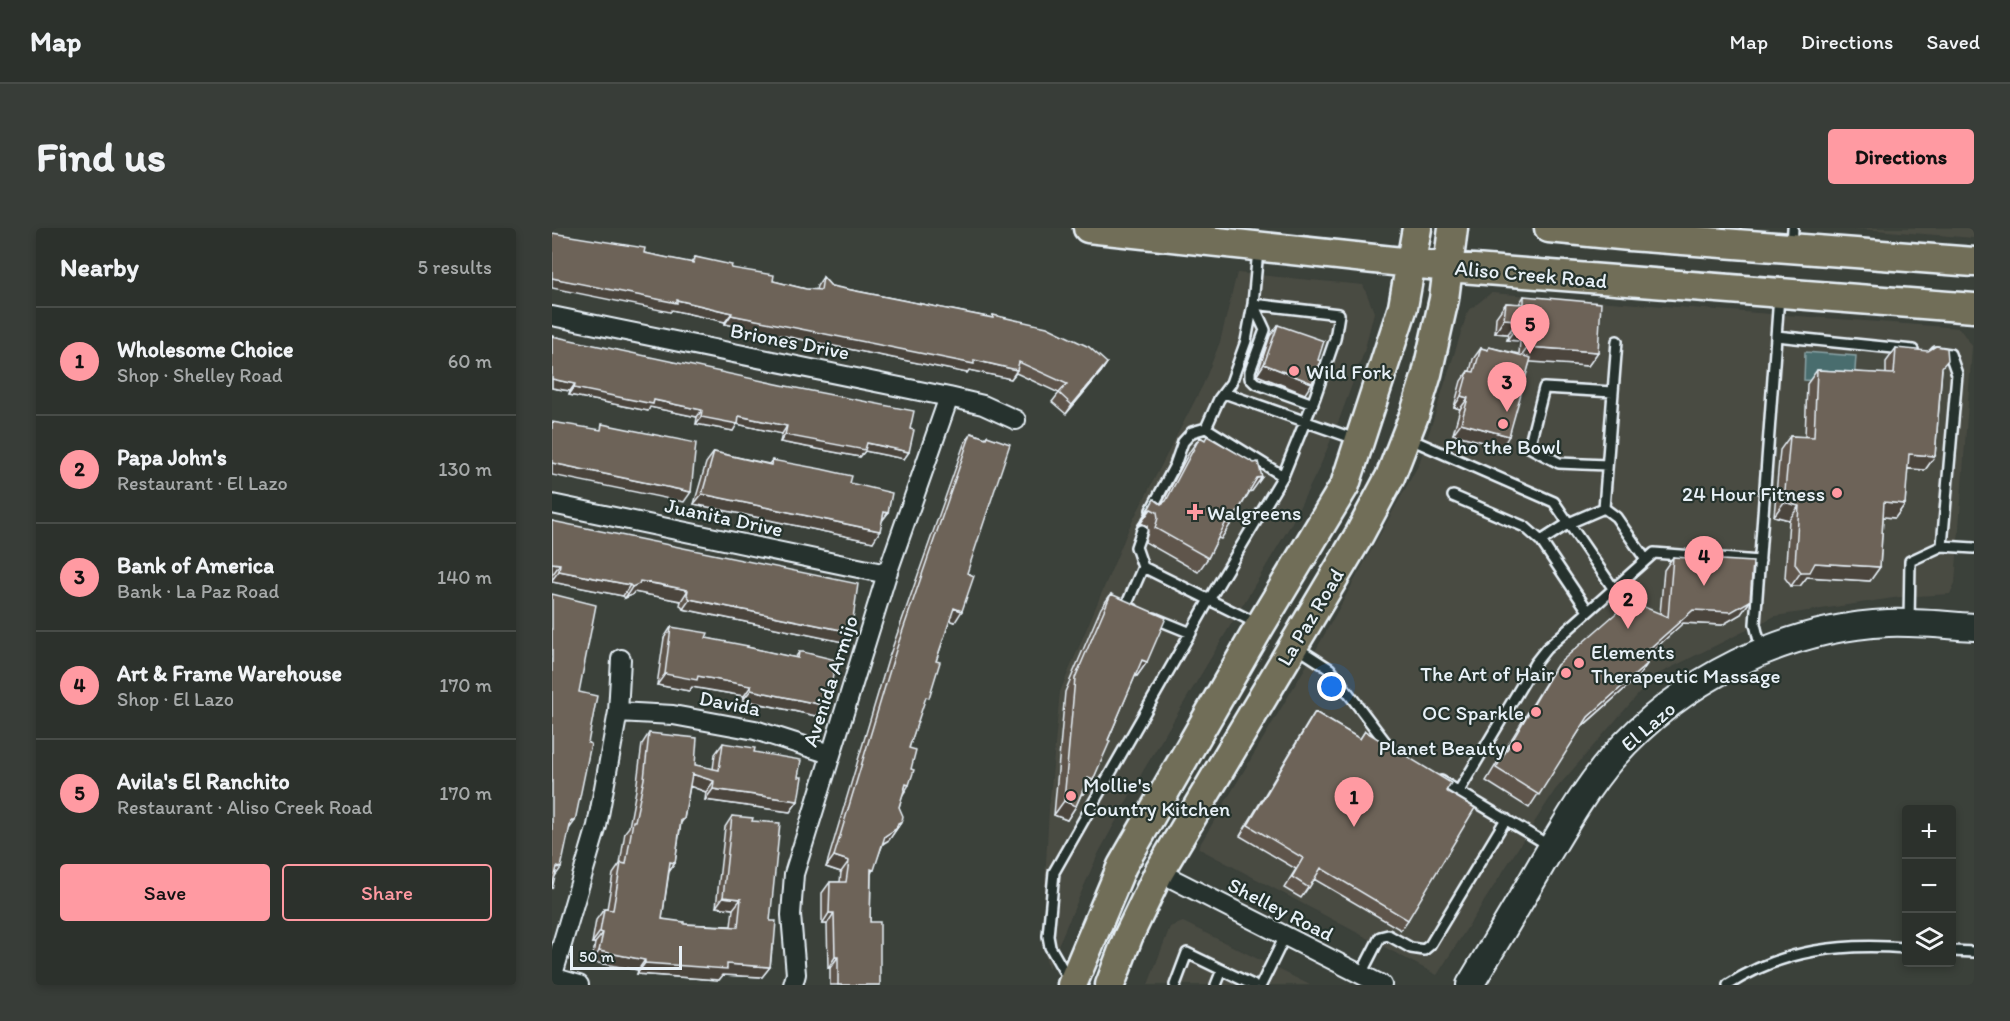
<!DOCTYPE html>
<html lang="en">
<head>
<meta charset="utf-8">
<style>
	:root { --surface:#2c312c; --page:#383d38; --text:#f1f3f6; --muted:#a6a9a9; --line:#484c48; --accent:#ff9aa2 }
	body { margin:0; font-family:Itim,sans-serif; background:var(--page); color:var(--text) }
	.controls { position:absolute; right:18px; bottom:18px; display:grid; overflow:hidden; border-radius:6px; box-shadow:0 3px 9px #0003 }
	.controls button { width:54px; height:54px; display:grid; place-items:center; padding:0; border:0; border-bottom:2px solid var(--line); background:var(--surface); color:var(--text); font:30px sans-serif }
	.scale { position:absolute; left:18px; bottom:15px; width:112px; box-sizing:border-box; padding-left:6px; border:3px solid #e8f1f8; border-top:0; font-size:16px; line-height:21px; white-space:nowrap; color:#e8f1f8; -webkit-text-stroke:4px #26332d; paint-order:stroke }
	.you { position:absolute; left:780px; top:459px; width:21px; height:21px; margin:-15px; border:4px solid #fff; border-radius:50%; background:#1a73e8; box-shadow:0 0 0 9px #1a73e833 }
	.badge { display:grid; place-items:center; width:39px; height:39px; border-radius:50%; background:var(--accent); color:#111; font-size:20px; font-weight:700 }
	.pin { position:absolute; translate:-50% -50px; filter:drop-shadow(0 2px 3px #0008) }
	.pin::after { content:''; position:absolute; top:32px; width:21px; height:18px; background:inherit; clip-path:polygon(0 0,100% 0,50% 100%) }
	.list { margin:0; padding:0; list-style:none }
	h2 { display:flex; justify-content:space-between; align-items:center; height:78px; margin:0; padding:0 24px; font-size:26px }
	h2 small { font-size:20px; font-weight:400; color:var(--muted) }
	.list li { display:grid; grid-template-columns:39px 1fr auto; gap:18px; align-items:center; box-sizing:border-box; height:108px; padding:0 24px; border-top:2px solid var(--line) }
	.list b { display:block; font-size:22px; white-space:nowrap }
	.list p { margin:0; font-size:20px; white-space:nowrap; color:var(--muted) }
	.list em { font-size:20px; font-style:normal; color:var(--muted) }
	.actions { display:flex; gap:12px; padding:18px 24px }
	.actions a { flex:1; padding:14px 0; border:2px solid var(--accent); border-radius:6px; text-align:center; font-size:21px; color:var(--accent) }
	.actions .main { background:var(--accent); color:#111 }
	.icon { flex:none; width:33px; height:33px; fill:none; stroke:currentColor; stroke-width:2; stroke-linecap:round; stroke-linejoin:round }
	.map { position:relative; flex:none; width:1422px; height:757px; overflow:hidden; border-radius:6px }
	header { display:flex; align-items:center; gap:36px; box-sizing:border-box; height:84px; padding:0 30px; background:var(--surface); border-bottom:2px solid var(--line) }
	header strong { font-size:28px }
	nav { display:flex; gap:33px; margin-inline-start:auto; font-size:21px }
	.intro { display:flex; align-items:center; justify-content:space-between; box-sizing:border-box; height:144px; padding:0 36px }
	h1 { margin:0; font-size:42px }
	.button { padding:15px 27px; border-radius:6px; background:var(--accent); color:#111; font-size:21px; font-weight:700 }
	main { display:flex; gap:36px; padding:0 36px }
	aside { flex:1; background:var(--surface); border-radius:6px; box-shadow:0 3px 9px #0003 }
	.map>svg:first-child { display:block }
</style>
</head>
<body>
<header>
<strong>Map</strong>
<nav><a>Map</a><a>Directions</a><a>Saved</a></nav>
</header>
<div class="intro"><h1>Find us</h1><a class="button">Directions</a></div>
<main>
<aside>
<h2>Nearby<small>5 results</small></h2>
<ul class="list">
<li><span class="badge">1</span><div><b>Wholesome Choice</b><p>Shop · Shelley Road</p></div><em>60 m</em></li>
<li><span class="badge">2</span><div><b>Papa John's</b><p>Restaurant · El Lazo</p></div><em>130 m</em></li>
<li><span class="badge">3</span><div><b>Bank of America</b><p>Bank · La Paz Road</p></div><em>140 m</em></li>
<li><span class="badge">4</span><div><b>Art &amp; Frame Warehouse</b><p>Shop · El Lazo</p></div><em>170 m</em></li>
<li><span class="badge">5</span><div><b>Avila's El Ranchito</b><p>Restaurant · Aliso Creek Road</p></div><em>170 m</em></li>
</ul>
<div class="actions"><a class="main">Save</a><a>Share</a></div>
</aside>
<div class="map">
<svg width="1422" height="757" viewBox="0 0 1422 757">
	<rect width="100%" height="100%" fill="#3b413a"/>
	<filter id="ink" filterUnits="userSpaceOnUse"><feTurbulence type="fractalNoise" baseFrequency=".0167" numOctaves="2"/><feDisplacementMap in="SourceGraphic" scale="12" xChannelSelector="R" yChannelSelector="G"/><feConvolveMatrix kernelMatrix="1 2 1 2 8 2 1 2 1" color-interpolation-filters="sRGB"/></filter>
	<g filter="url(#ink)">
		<path fill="#4a4b43" d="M1298,0H1422V10Z
			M685,45L811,57L822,84L812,124L787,192L768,238L738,298L591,543L546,626L496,740L490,709L497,581L508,464L578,298L651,157L668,114Z
			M939,65L1407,100L1420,118L1403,355L1398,366L1348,369L1223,388L1102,448L1003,562L885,747L646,620L765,420L867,236L916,83Z
			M631,694L758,757H596L618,699Z"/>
		<path fill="#496d6e" stroke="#89a2a5" stroke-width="1.5" d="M1253,124L1304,128L1302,156L1252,152Z"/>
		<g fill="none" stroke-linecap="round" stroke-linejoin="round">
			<g stroke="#e8f1f8" stroke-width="14">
				<path id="lane" d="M1240,19L1241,0
					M706,22L701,76L694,113L679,155L667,171L654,200L731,248
					M701,76L713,102L698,143V150L703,155L761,176
					M1224,108L1361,122
					M1384,124L1398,126L1405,146L1390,318
					M672,165L806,212
					M858,211L1002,274L1061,360
					M1055,237L1007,235L977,219L992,160L1061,164
					M901,268L973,299L989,313
					M1052,280L1064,289L1094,332
					M599,282L623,237L631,214L640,204L654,200
					M590,302L584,319L591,339
					M581,381L574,378L591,339L706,396
					M1036,383L989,313L1017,295L1052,280L1065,113
					M602,390L639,405
					M1357,393L1358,333L1390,318L1422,320
					M744,419L778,441L841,524
					M1209,421L1203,396L1227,68
					M889,553L998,618
					M907,563L983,435L994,421L1102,325L1208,333
					M1400,723L1422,724
					M809,746L828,709L836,707L859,720L872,722L878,717L954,591
					M517,752L498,719L496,708L502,644L657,372L731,248L763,169L783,111L787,86L701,76
					M623,757L635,725L701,757
					M664,757L670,742
					M709,757L733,708
					M1176,757C1231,721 1291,715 1354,720"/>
			</g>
			<g stroke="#e8f1f8" stroke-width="22">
				<path id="street" d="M0,88L397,169L431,177L464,192
					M0,276L335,346
					M66,484L121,487L203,502L278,526
					M607,644L830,757
					M0,749L27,757
					M0,750L45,598L66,484L69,431
					M241,757L244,746L239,687L242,646L335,346L397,169"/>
			</g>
			<g stroke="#e8f1f8" stroke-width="30">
				<path id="secondary" d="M918,757C943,715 968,674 992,632C1013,597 1034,560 1060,530C1128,452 1232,400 1336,395C1364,394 1393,397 1422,399"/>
			</g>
			<g stroke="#e8f1f8" stroke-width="33">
				<path id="primary" d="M536,0L896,39L1422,80
					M997,0L1078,8L1422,34
					M520,757L570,638L708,398L793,257L851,79L865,0
					M558,757L576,709L607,644L806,309L838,249L863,185L875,146L892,71L901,0"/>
			</g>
			<use href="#lane" stroke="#26332d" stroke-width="9"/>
			<use href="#street" stroke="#26332d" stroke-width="18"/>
			<use href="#secondary" stroke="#26332d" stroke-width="26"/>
			<use href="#primary" stroke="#716e59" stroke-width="28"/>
		</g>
		<path fill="#5e554c" stroke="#e8f1f8" stroke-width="1.5" d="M92,25L139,35L143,29L221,53L254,61L264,62L265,58L271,49L279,58L440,90L441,87L555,135L549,144L514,186L500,174L507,165L464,145L459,151L417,142L415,145L173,96V94L120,82L118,84Z
			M972,68L1046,124L1036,138L978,133L950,219L901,206L908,181L902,179L909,153L916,143H918L921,131L929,120L935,122L937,119L967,126L968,113L955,112L956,106L943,105L944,89L954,75L967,76Z
			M726,97L753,166L705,147L718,108Z
			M0,108L358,201L357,224L352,231L313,223L308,229L228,214L230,206L185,196L181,203L144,196L145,189L98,179L96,183L17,167L18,163L0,160Z
			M1344,120L1390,141L1383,228L1373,242L1355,241L1353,276L1343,290L1331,289L1328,339L1318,353L1255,349L1248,358H1239L1233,350L1237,292L1222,288L1228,222L1238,208L1253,209L1255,156L1265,142L1334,146V134Z
			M419,205L433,210L435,208L415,345L403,394L398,392L384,433L357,520L350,568L347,579L350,593L337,612L331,616L319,646L318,694L328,757H278V740H276L275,696H270V665L278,654H288L289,644L274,639L336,432L412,216Z
			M648,209L710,249L700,263H698L678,297L669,311L666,310L656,330L646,344L593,314L596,304L595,298L589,295L585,298L602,271L609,276L611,274L638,223Z
			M162,224L217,236L220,232L298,255L336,285L330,293L321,314L142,276L154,235Z
			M0,293L299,404L291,414L131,381L128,377L129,373L82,364L80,367L73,370L71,368L0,354Z
			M1121,329L1198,373L1189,386L1170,397L1131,395L1091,431L1095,436L1086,449L1029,500L977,580L934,553L996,451L1005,437L1108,386L1112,342Z
			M559,366L595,434L585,448H583L556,512L541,552L532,566L530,565L524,578L515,592L502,587L513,464L549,380Z
			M119,399L154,410L243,430L247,424L280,452L275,458L264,488L191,472L192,468L140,459L137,463L105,457L112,410Z
			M763,484L808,511L813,503L894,563L856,692L849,702L762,651L749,670L732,660L744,641L688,608L756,495Z
			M97,505L143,537L161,541L163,526L171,515L202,524L246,549V573L238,584L153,572L154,564L138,558L132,591L129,595L123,635L117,644L110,691L132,696L179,698L181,681L164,679L173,599L180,588L200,593L218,693L220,721L218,739L210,749L171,747L167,752L85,746L86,742L40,734L43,715H40L44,692L52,681H55L61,646L68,636L73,604L77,599L84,562L90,516Z"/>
		<path fill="#4c453e" stroke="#e8f1f8" stroke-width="1.5" d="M0,50L125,72L180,85L173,94L120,82L118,84L0,60Z
			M179,87L422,132L465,142L459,151L417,142L415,145L173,96Z
			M952,91L966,92L956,106L943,105Z
			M965,98L978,99L968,113L955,112Z
			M976,119L1046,124L1036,138L966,133Z
			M555,135L549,144L514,186L520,177Z
			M712,136L760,155L753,166L705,147Z
			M0,151L23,156L18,163L0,160Z
			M22,160L102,172L150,182L145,189L98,179L96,183L17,167Z
			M909,168L916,170L908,181L902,179Z
			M187,188L235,198L230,206L185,196L181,203L144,196L149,189Z
			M909,195L957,208L950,219L901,206Z
			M233,207L315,215L357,224L352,231L313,223L308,229L228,214Z
			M1357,226L1383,228L1373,242L1347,240Z
			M0,235L139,264L132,274L0,247Z
			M710,249L700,263L696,264L705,250Z
			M150,266L328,303L321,314L142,276Z
			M1232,274L1247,278L1237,292L1222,288Z
			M1332,274L1353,276L1343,290L1322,288Z
			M599,281L589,295L585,298L595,284Z
			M332,284L336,285L328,295Z
			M0,335L8,336L1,346H0Z
			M1263,335L1328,339L1318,353L1255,349L1248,358H1239L1249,344Z
			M7,343L78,357L71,368L0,354V352Z
			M88,353L136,362L129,373L82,364L80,367L73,370L80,359Z
			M138,371L299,404L291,414L131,381Z
			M1198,373L1189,386L1170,397L1131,395L1080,442L1089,428L1141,382Z
			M402,380L410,383L403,394L394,391Z
			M590,432L595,434L585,448L580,446Z
			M1095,436L1086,449L1026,502L1036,489Z
			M113,446L146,448L199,458L192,468L140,459L137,463L105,457Z
			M199,462L271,477L264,488L191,472Z
			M140,546L162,553L154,564L132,556Z
			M536,550L541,552L532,566L527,564Z
			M354,556L357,557L350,568Z
			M161,561L246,573L238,584L153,572Z
			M512,573L524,578L515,592L502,587Z
			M19,593H23L15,604Z
			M350,593L337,612L326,618L333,608L346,595Z
			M282,628L297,633L289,644L274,639Z
			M118,634L123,635L116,645Z
			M5,639L9,640L1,651Z
			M171,669L189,671L181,681L164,679Z
			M277,685H282L275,696H270Z
			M48,704L51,705L43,715H40Z
			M47,723L93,732L86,742L40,734Z
			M283,729H286L278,740H276Z
			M93,735L175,736L218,739L210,749L171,747L167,752L85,746Z"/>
		<path fill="#6d6358" stroke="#e8f1f8" stroke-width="1.5" d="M0,5L93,20L92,25L142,35L143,29L180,37L179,40L222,47L221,53L254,61L269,62L271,49L279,58L441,90V87L495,99L537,119L555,135L520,177L507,165L515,156L467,134L465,142L422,132V136L179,87L180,85L125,72V75L0,50Z
			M972,68L1049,75L1046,124L976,119L978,99L965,98L966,92L952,91L954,75L972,76Z
			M726,97L772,113L766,132L769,133L760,155L712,136Z
			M0,108L234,158L362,183L358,201L362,202L357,224L315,215L313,222L233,207L235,198L187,188L186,196L149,189L150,182L102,172L101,176L22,160L23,156L0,151Z
			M1384,118L1395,120L1396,132L1390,139L1383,228L1357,226L1353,276L1332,274L1328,339L1263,335L1258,344H1249L1243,336L1247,278L1232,274L1238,208L1262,209L1265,142L1342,146L1344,120L1376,123Z
			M937,119L979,130L957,208L909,195L916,170L909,168L916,143L922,144L929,120L936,122Z
			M0,194L49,202L50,196L144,215L139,264L0,235Z
			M419,205L434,210L435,208L458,216L415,345L422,348L410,383L402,380L384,433L388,434L377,470L374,469L357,520L364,522L359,541L362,542L357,557L354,556L347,579L351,588L350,593L346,595L344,601L333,608L322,642L319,641L318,694H328V757H286V729H283L282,685H277L278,654H294L297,633L282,628L344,422Z
			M655,208L702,235L706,234L710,249L705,250L678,297L674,294L656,330L603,300L606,290L605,284L599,281L595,284L602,271L609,276L614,273L648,209L653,212Z
			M162,224L219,237L220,232L269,241L300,248L298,255L340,265L336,285L332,284L328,303L150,266Z
			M0,293L306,356L299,404L138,371L135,367L136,362L106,356L88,353L87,356L80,359L78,357L7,343L8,336L0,335Z
			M1121,329L1201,334L1198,373L1179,384L1141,382L1089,428L1095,436L1036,489L987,567L944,540L1005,437L1078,373L1116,389Z
			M0,366L44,377L27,464L45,468L36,515L39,516L23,593H19L9,640L5,639L0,661Z
			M559,366L614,390L595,434L590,432L556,512L558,513L541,552L536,550L524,578L512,573L523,450Z
			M119,399L156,405L154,410L196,418L195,419L231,427L246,430L247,424H251L284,432L280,452L277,451L271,477L199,462V458L146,448L145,452L113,446Z
			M763,484L808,511L813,503L899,555L894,563L923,580L856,692L769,640L757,660L740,649L751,630L696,597Z
			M97,505L145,510L143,537L167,542L171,515L203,520L202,524L249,532L246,549H250L246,573L161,561L162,553L140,546L132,591L129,592L123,635L118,634L110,691L132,694V696L186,699L189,671L171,669L180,588L201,590L200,593L228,595L218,693H224L222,717H220L218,739L175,736V741L93,735V732L47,723L51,705L48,704L52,681L61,682L69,635L74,636L81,593H83L92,551Z"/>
	</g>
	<g fill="#ff9aa2" stroke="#26332d" stroke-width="2">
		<circle cx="742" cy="143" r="6"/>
		<circle cx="951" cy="196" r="6"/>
		<circle cx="1285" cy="265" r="6"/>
		<path d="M640 275h6v6h6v6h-6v6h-6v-6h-6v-6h6z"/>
		<circle cx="1027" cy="435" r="6"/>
		<circle cx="1014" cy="445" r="6"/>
		<circle cx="984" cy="484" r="6"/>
		<circle cx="965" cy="519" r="6"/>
		<circle cx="519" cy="568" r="6"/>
	</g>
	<g text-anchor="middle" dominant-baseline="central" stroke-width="4.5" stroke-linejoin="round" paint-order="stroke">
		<g font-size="21" fill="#e8f1f8" stroke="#26332d">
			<text transform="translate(979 46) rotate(5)">Aliso Creek Road</text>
			<text transform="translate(238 113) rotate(11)">Briones Drive</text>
			<text transform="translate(172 289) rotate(12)">Juanita Drive</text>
			<text transform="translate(758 389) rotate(-59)">La Paz Road</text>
			<text transform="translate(278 453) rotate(-72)">Avenida Armijo</text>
			<text transform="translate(178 475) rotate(11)">Davida</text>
			<text transform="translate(1096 498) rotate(-41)">El Lazo</text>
			<text transform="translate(729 681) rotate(27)">Shelley Road</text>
		</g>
		<g font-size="21" fill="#e8f1f8" stroke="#26332d" text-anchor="start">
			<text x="754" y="143">Wild Fork</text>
			<text x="951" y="218" text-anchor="middle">Pho the Bowl</text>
			<text x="1273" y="265" text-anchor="end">24 Hour Fitness</text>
			<text x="655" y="284">Walgreens</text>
			<text x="1039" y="423">Elements<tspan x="1039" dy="24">Therapeutic Massage</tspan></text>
			<text x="1002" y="445" text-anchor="end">The Art of Hair</text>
			<text x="972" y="484" text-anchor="end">OC Sparkle</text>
			<text x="953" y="519" text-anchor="end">Planet Beauty</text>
			<text x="531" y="556">Mollie's<tspan x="531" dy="24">Country Kitchen</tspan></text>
		</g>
	</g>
</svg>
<div class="controls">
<button>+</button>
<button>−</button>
<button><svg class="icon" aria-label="layers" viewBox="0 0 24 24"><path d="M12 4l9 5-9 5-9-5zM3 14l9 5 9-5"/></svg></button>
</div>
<div class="scale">50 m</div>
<div class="you"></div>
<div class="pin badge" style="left:802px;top:599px">1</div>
<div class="pin badge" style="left:1076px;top:401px">2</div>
<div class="pin badge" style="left:955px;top:184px">3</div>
<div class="pin badge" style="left:1152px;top:358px">4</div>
<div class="pin badge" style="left:978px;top:126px">5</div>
</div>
</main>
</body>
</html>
